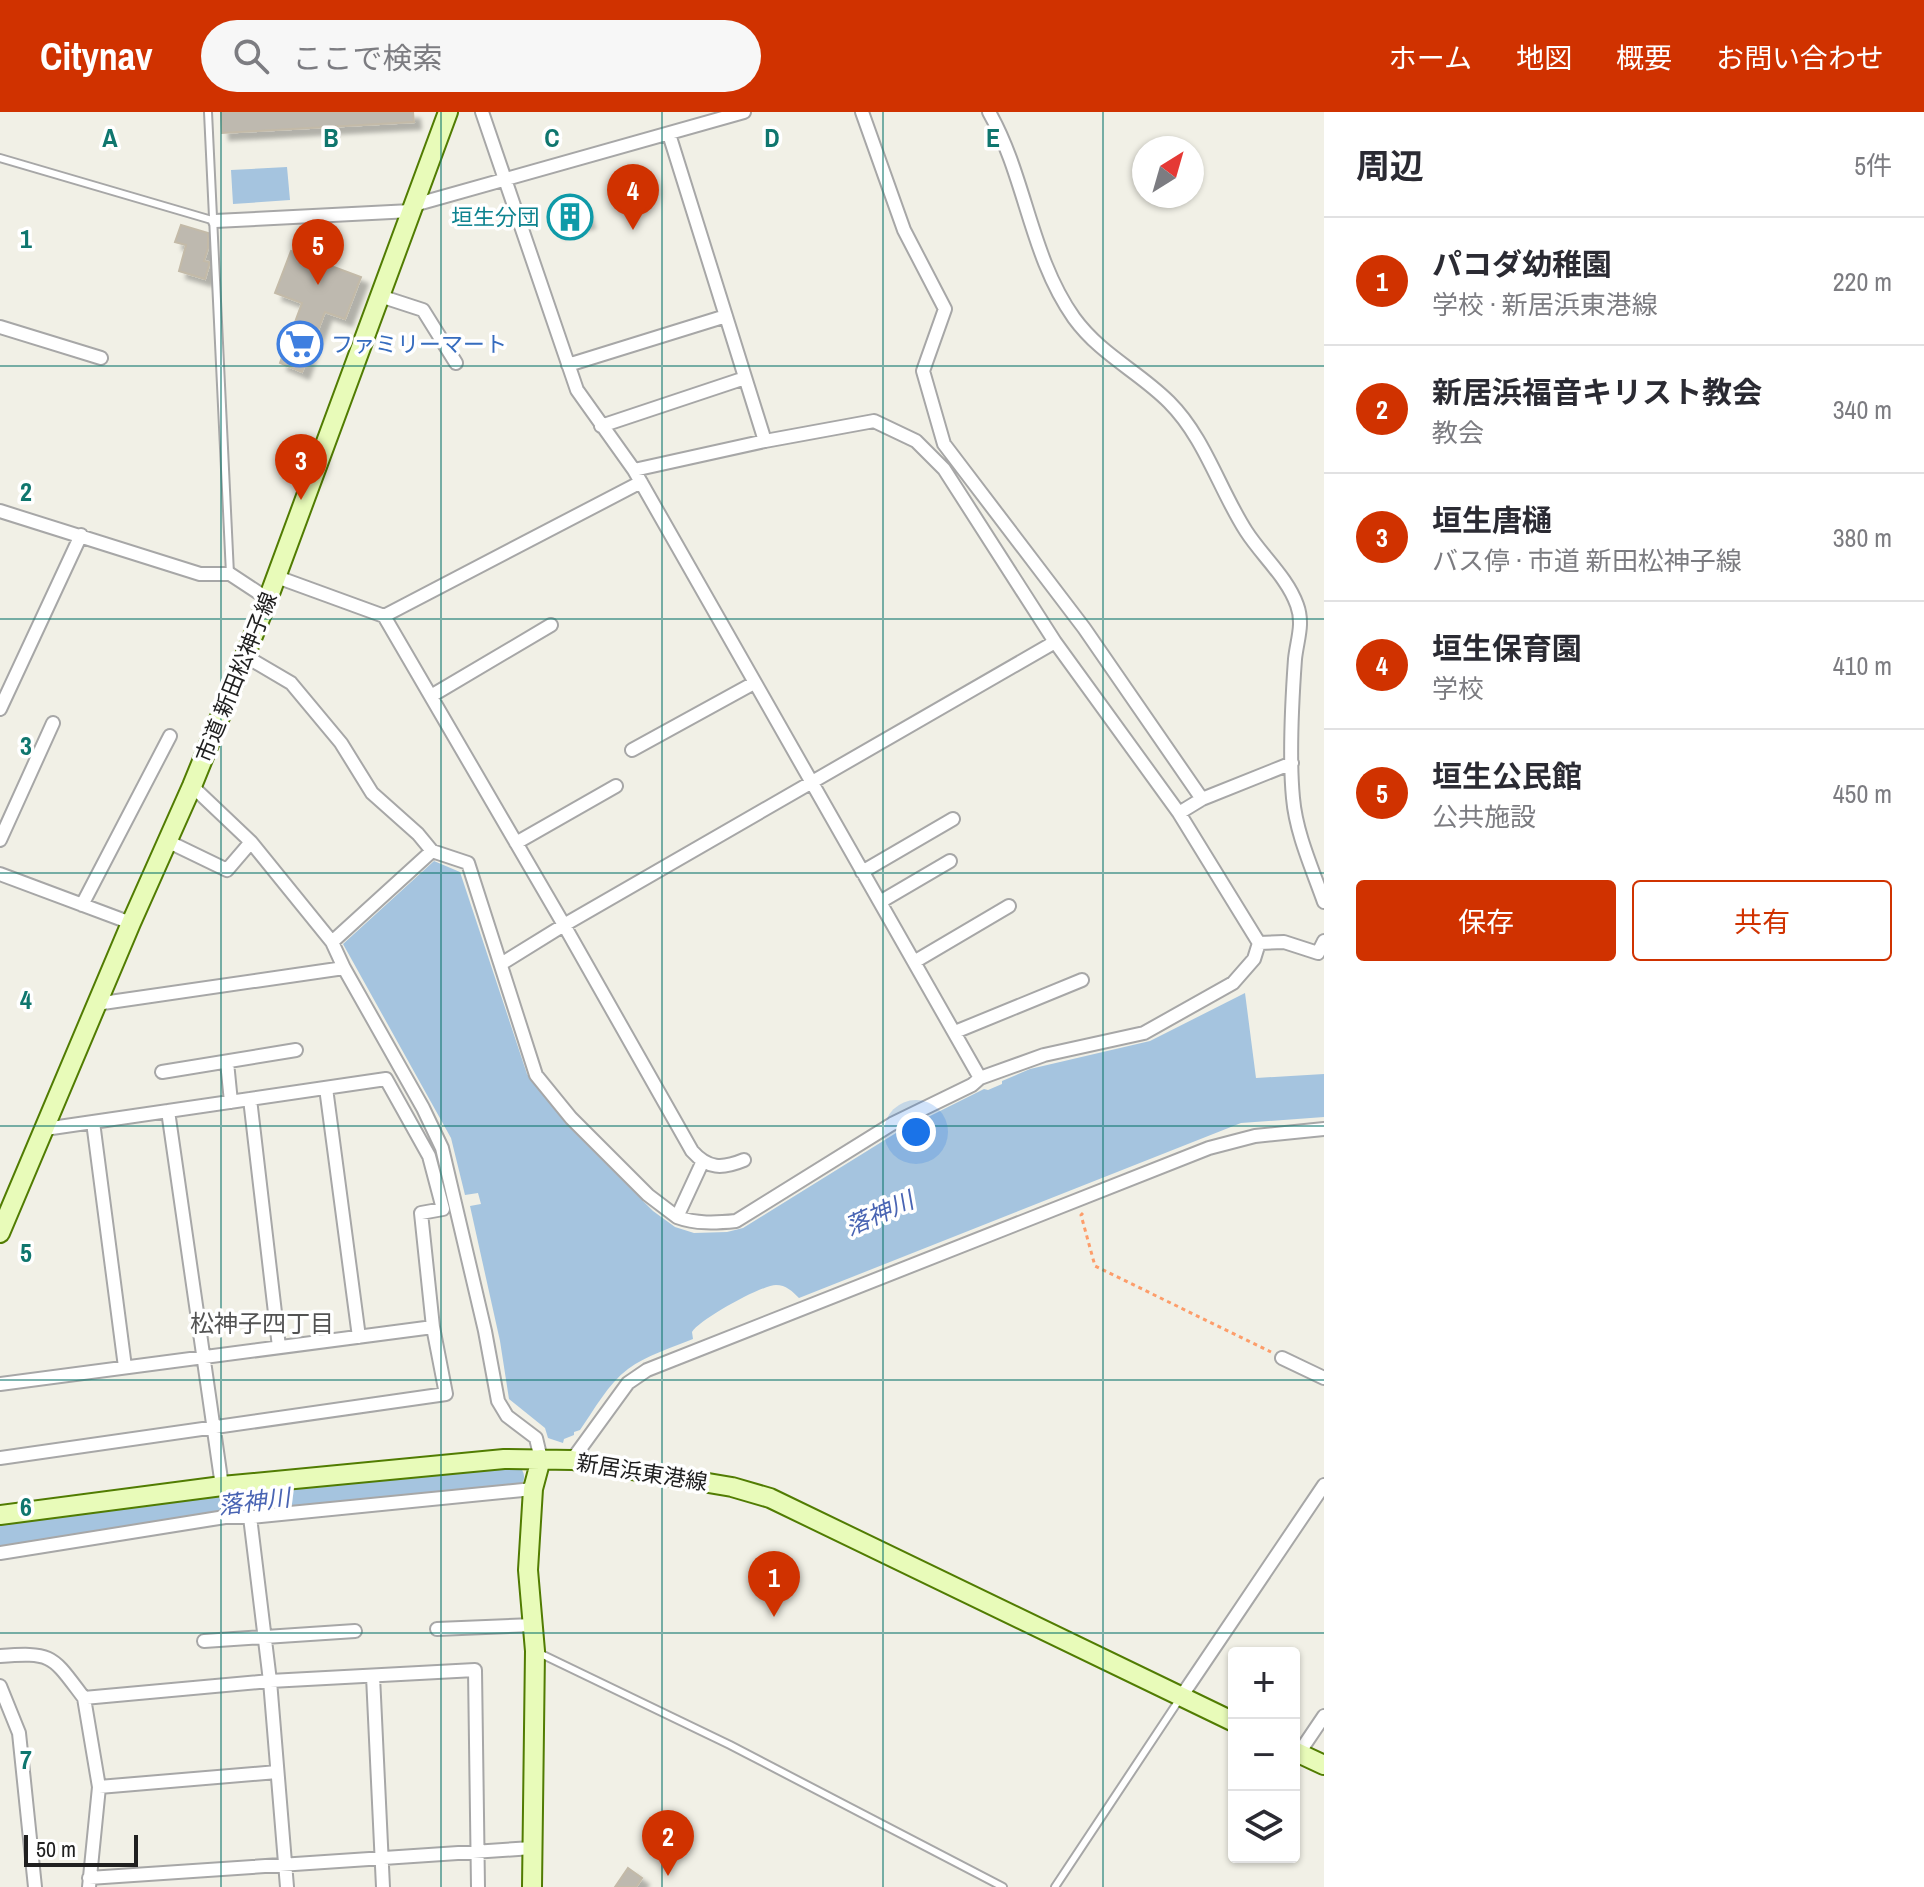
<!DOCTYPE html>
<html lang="ja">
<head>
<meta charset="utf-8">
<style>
	:root { --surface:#fff; --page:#f7f7f7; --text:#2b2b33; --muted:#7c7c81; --line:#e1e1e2; --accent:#d03200 }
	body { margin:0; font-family:"Archivo Narrow","Noto Sans JP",sans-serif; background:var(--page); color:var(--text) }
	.controls { position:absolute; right:24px; bottom:24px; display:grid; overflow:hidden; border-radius:8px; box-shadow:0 2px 6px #0004 }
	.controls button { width:72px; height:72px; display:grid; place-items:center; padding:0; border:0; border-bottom:2px solid var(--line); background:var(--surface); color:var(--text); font:40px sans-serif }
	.compass { position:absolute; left:1132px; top:24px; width:72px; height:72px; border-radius:50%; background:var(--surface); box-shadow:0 2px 6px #0004; rotate:37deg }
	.scale { position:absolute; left:24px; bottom:20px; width:114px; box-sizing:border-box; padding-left:8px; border:4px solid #202020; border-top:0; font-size:22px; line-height:28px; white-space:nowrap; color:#202020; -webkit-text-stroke:6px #fff; paint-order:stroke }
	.you { position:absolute; left:916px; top:1020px; width:28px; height:28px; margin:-20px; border:6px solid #fff; border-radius:50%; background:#1a73e8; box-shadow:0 0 0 12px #1a73e833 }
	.badge { display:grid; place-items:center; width:52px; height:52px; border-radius:50%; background:var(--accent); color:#fff; font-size:26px; font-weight:700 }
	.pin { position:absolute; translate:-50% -66px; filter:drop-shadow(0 2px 4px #0008) }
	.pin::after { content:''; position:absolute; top:42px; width:28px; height:24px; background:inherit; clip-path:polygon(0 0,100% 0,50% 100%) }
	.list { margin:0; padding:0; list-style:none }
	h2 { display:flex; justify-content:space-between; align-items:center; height:104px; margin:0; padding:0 32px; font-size:34px }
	h2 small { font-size:26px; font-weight:400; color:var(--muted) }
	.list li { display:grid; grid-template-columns:52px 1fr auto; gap:24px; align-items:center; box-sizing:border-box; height:128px; padding:0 32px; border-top:2px solid var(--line) }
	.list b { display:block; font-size:30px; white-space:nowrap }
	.list p { margin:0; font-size:26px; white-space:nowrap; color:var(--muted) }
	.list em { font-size:26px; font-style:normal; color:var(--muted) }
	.actions { display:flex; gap:16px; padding:24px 32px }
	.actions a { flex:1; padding:18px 0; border:2px solid var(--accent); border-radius:8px; text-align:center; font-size:28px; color:var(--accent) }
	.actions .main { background:var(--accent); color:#fff }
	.icon { flex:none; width:44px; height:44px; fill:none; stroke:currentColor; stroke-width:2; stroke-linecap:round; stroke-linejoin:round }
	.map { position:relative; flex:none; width:1324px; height:1775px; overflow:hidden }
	header { display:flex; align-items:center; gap:48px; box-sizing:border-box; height:112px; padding:0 40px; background:var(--accent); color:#fff }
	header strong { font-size:38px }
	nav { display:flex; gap:44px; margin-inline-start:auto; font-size:28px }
	.search { width:560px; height:72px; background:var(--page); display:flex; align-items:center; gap:20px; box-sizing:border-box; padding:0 28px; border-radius:44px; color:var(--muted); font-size:30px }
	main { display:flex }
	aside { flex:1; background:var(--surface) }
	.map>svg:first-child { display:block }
</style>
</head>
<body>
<header>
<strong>Citynav</strong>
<div class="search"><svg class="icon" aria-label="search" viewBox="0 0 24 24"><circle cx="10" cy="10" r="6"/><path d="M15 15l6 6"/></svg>ここで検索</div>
<nav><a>ホーム</a><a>地図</a><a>概要</a><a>お問い合わせ</a></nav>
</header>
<main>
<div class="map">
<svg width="1324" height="1775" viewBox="0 0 1324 1775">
	<defs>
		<filter id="shadow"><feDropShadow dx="7" dy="7" stdDeviation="2" flood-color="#0004"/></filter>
	</defs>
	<rect width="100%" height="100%" fill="#f1f0e6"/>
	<path fill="#a5c4df" d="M287,55L290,88L233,92L231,58Z
		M434,749L460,760L527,962L567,1013L653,1099L675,1115L694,1121L727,1120L743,1116L896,1021L984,977L988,978L1002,972V969L1030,957L1150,929L1245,881L1256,966L1324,962V1005L1241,1011L799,1186C792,1179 786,1173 776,1173C762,1173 700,1207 692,1220L693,1227C671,1236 647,1243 628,1257C608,1272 594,1298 580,1318L574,1320V1323L564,1327L563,1331L548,1326L545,1316L509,1287L500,1229L470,1094L481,1092L478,1081L465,1083L451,1026L343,832Z"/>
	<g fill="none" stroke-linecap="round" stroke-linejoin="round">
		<path stroke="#a5c4df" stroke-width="28" d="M0,1426L243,1389L510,1365"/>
	</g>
	<path fill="#beb9af" stroke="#c3baa8" stroke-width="2" filter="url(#shadow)" d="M221,0H413L414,10L222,21Z
		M583,91L588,109L557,119L552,101Z
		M181,113L208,121V136L204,149L209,150V153L205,167L179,159L186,133L175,130Z
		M291,139L361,165L345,207L325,200L302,260L280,251L302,191L275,181Z
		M628,1756L642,1766L636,1775H615Z"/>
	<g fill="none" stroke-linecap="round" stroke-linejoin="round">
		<g stroke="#a7a7a7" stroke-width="10">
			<path id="lane" d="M208,0L230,462
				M0,46L215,109
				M539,1541L730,1633L1003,1775
				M1055,1775L1179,1588"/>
		</g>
		<g stroke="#a7a7a7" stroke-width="16">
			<path id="street" d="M482,0L577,278L634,358L765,329L874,309L916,329L944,357L1055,530L1179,701
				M862,0L904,118L945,197L923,259L944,332L1084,516L1202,687L1292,651
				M989,0C1026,65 1030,144 1074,206C1101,243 1138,259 1169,290C1205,326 1219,377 1246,419C1262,444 1287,465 1297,493C1304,512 1297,528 1295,547C1292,589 1289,644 1293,686C1296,721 1312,756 1324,790
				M669,22L765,329
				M414,93L744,0
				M215,109L411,99
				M380,184L423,198L456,251
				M0,215L101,246
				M568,253L726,204
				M601,314L745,266
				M634,358L980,966L1044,943L1144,921L1233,871L1254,847L1259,831L1284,830L1318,841L1324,829
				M641,370L384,504L564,813L692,1039C708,1057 722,1057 744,1048
				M0,399L200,462H230L268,487
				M277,465L384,504
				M245,544L291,571L341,631L372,681L418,722L432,739
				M431,584L551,513
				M0,597L81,423
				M632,638L754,571
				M192,674L251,730L332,830L344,856L423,996L442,1036L485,1219L498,1289L507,1304L536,1326L541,1347
				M1202,687L1179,701L1259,831
				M0,728L53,611
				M167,729L227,758L251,730
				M516,731L616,674
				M862,760L953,707
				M0,762L131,811
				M880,790L950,749
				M82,793L170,624
				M332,830L432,739L468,751L536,963L571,1006L648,1083L677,1105L702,1051
				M914,850L1009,794
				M501,852L564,813L1055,530
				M96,892L344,856
				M955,920L1082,868
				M227,950L231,990
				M162,960L296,938
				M326,976L359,1225
				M250,987L279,1235
				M168,999L222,1374
				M93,1010L125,1255
				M677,1105C696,1112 716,1111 736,1109L892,1012L972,973L980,966
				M1282,1246L1324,1266
				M0,1272L433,1215
				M0,1346L446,1282L433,1215L421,1101L443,1097L429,1044L386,967L45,1017
				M572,1348L628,1271L647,1258L1209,1036L1255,1024L1324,1017
				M0,1441L225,1405H250
				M437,1517L533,1513
				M204,1529L355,1519
				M0,1544C54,1540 52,1544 84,1586
				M373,1564L383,1775
				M0,1574L19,1621L35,1775
				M1181,1585L1324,1373
				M1299,1641L1324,1604
				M99,1675L277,1660
				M89,1766L532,1736
				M89,1775L99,1675L84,1586L270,1569L287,1775
				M478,1775L475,1558L270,1569L250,1405L533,1377"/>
		</g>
		<g stroke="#517c02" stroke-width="22">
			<path id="secondary" d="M0,1121L131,811L192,674L268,487L448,0
				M0,1403L222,1374L504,1347L572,1348L732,1375L770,1386L1234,1610
				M1294,1639L1324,1653
				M532,1775L535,1539L528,1458L533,1377L541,1347"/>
		</g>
		<path stroke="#fd9d6a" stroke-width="3" stroke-dasharray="4 4" stroke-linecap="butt" d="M1083,1101L1081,1103L1095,1154L1271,1240"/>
		<use href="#lane" stroke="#fff" stroke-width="6"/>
		<use href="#street" stroke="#fff" stroke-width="12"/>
		<use href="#secondary" stroke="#e8fbb9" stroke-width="18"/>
	</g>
	<path fill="none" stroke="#0f766e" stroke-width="2" stroke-opacity="0.55" d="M221,0V1775M441,0V1775M662,0V1775M883,0V1775M1103,0V1775M0,254H1324M0,507H1324M0,761H1324M0,1014H1324M0,1268H1324M0,1521H1324"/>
	<defs>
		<g id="building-ring" transform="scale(2.3)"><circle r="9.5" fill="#fff" stroke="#0f9aa8" stroke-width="1.5"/><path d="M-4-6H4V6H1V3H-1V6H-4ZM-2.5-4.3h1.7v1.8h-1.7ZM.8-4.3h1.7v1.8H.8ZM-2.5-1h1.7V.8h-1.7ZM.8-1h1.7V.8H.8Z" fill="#0f9aa8"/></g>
		<g id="supermarket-ring" transform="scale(2.3)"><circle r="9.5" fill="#fff" stroke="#3f7fe0" stroke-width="1.5"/><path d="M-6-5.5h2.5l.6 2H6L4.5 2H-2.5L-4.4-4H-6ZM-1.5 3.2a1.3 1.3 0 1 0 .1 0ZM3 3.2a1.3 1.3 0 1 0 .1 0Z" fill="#3f7fe0"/></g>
	</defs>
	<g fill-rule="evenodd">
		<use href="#building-ring" x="570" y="105"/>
		<use href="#supermarket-ring" x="300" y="232"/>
	</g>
	<g text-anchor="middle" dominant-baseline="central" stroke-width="7" stroke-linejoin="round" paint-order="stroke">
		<g font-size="22" fill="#0d838f" stroke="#fff" text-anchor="end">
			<text x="539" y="105">垣生分団</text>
		</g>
		<g font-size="22" fill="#366cbe" stroke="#fff" text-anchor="start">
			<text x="331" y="232">ファミリーマート</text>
		</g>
		<g font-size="22" fill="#202020" stroke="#fff">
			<text transform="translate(236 565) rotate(-68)">市道 新田松神子線</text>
			<text transform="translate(642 1360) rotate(9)">新居浜東港線</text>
		</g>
		<g font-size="24" font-style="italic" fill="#4964b3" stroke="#fff">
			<text transform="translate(879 1101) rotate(-24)">落神川</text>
			<text transform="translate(254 1389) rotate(-7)">落神川</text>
		</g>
		<g font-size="24" fill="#535353" stroke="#fff">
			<text x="262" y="1211">松神子四丁目</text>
		</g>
	</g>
	<g font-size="26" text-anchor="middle" font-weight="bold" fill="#0f766e" stroke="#fff" stroke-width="7" stroke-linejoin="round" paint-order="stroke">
		<text x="110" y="35">A</text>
		<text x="331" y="35">B</text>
		<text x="552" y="35">C</text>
		<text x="772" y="35">D</text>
		<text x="993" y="35">E</text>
		<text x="26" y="136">1</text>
		<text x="26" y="389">2</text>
		<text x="26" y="643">3</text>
		<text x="26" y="897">4</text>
		<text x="26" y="1150">5</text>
		<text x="26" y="1404">6</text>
		<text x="26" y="1657">7</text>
	</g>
</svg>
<div class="controls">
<button>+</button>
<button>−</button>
<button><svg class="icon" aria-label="layers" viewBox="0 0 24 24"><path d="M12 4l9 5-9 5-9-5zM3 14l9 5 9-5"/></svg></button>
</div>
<svg class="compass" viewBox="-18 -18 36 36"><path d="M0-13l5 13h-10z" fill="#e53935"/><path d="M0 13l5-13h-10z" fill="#7c7c81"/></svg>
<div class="scale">50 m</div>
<div class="you"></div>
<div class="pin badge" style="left:774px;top:1505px">1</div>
<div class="pin badge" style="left:668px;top:1764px">2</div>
<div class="pin badge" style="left:301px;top:388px">3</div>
<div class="pin badge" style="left:633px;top:118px">4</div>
<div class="pin badge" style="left:318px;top:173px">5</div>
</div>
<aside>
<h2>周辺<small>5件</small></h2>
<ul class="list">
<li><span class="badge">1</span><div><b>パコダ幼稚園</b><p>学校 · 新居浜東港線</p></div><em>220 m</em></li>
<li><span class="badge">2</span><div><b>新居浜福音キリスト教会</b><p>教会</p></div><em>340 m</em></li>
<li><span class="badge">3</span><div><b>垣生唐樋</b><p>バス停 · 市道 新田松神子線</p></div><em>380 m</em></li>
<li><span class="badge">4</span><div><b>垣生保育園</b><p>学校</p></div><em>410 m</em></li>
<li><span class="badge">5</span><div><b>垣生公民館</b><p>公共施設</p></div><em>450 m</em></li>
</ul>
<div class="actions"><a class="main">保存</a><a>共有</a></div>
</aside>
</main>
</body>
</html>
